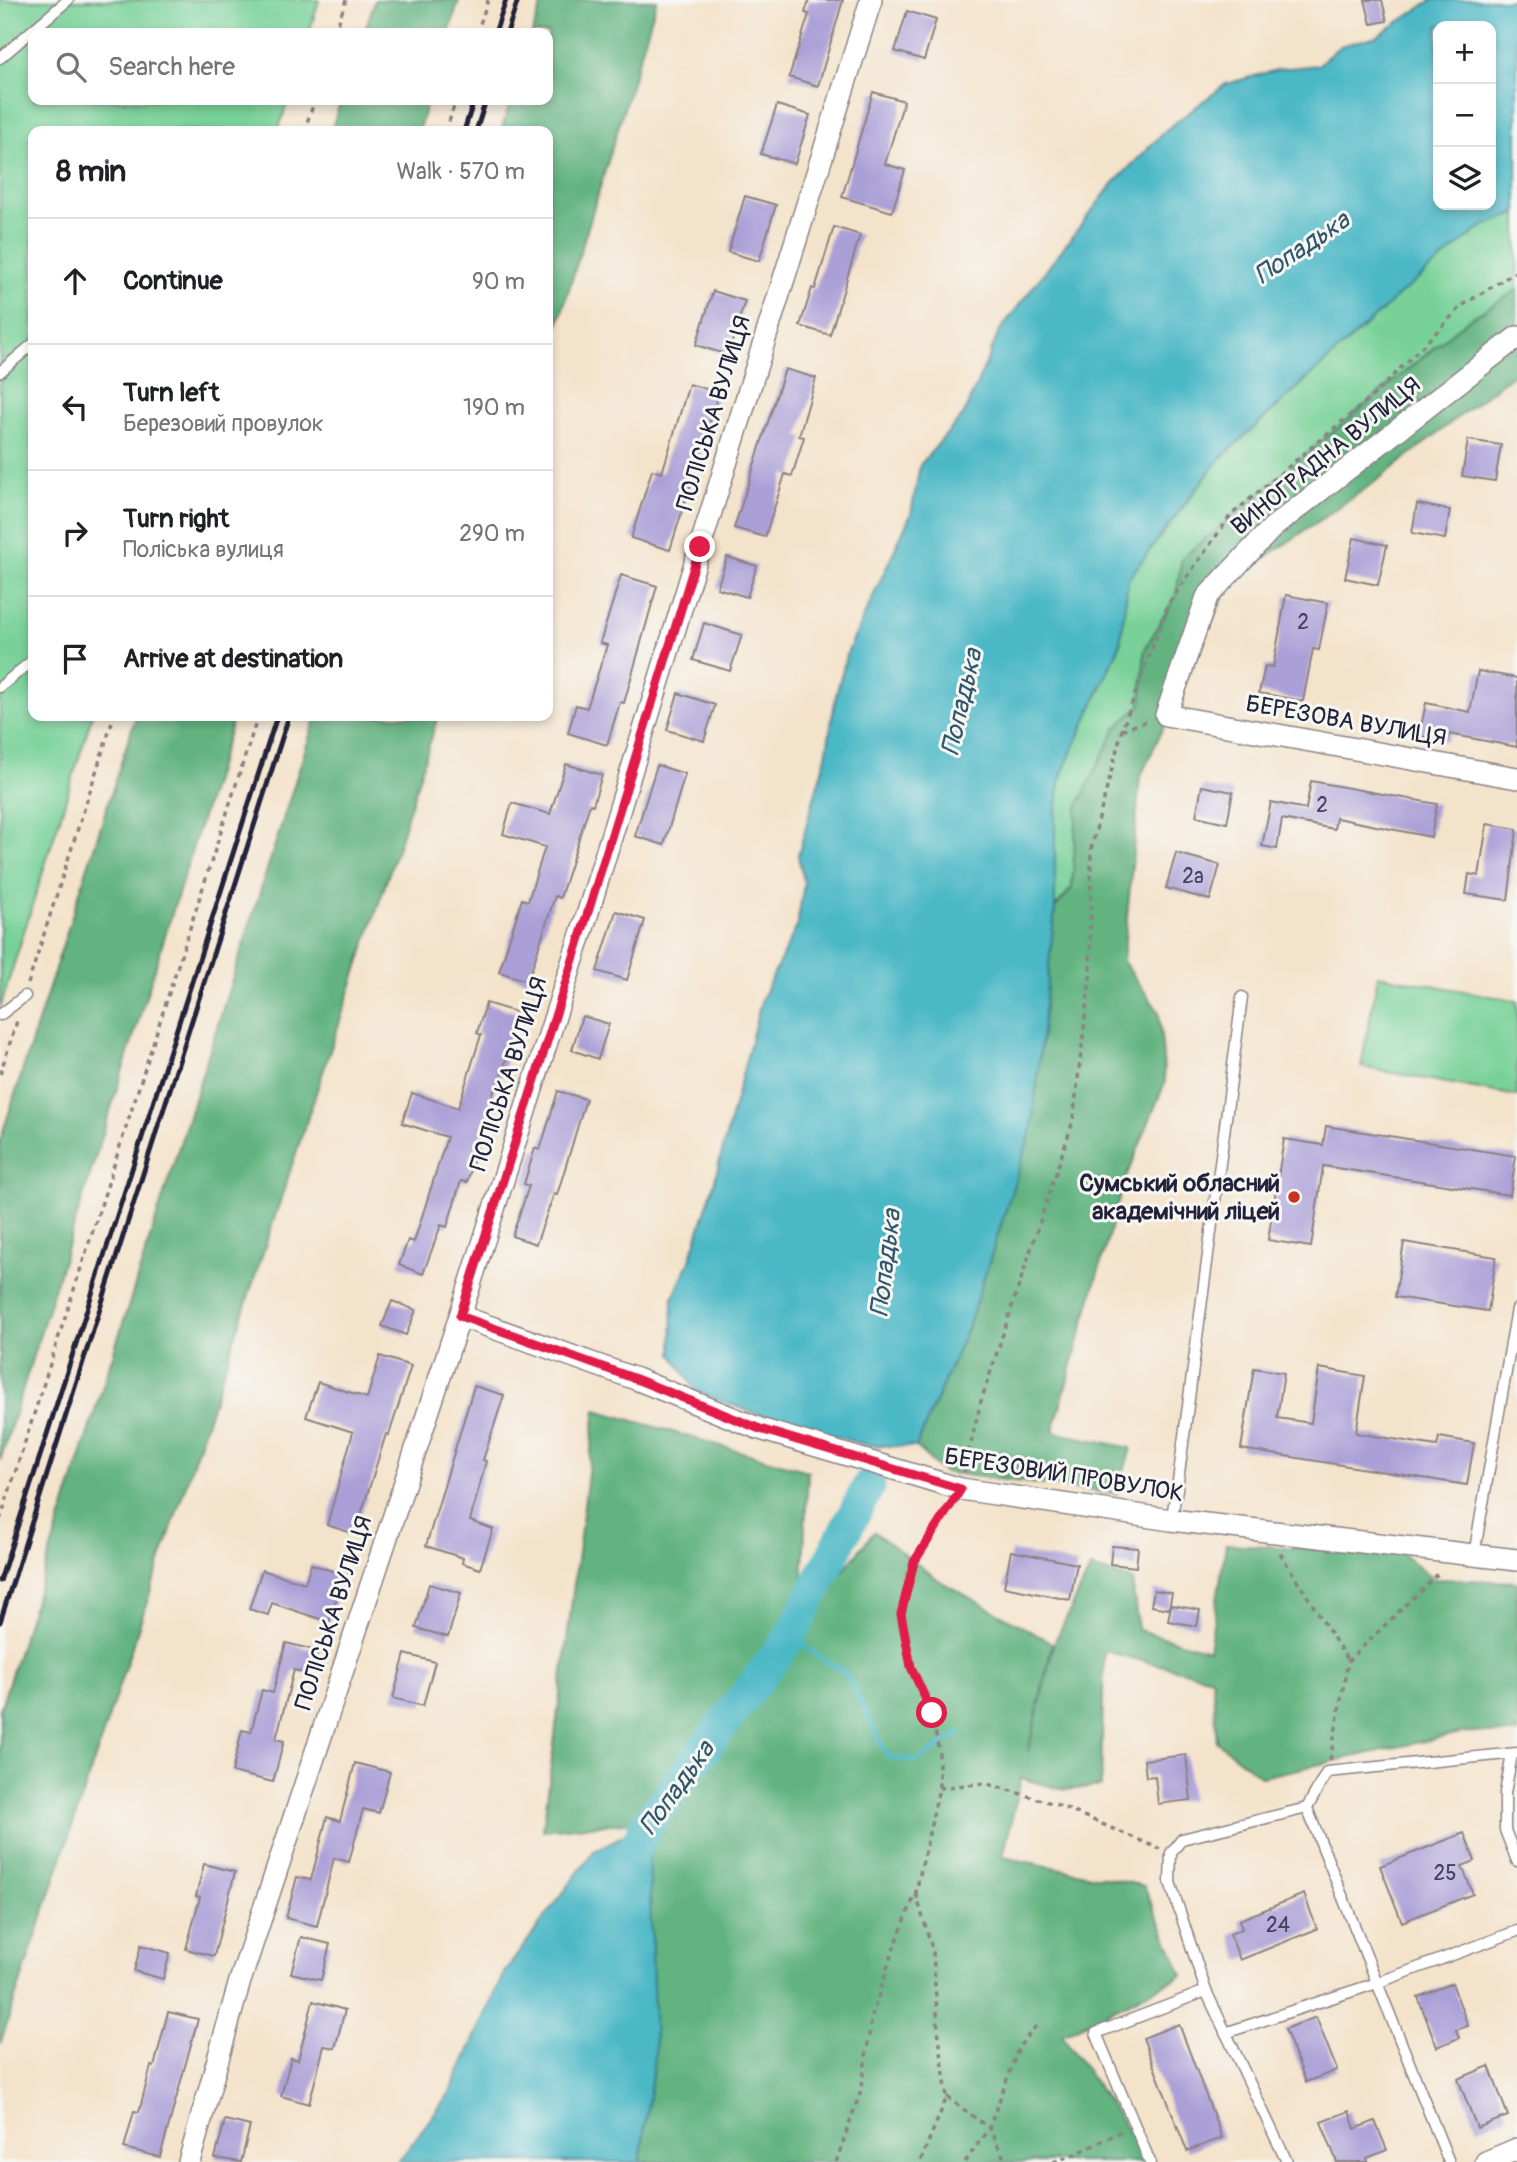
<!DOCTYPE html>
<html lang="en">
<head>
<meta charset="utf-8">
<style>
	:root { --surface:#fff; --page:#f2f2f2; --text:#202124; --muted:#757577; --line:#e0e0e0 }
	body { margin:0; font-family:Pangolin,sans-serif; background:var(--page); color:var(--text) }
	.controls { position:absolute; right:21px; top:21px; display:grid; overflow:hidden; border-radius:14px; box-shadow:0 4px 10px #0003 }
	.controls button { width:63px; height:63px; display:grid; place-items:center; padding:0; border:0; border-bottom:2px solid var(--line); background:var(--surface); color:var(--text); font:35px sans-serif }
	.stop { position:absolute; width:21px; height:21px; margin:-16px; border:5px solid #e11d48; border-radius:50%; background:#fff }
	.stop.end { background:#e11d48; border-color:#fff; box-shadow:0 2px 7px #0008 }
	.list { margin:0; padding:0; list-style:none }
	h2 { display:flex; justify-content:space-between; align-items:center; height:91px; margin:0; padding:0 28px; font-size:30px }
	h2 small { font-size:23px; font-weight:400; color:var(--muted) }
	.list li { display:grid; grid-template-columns:46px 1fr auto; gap:21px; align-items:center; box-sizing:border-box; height:126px; padding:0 28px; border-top:2px solid var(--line) }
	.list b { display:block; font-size:26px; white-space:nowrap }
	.list p { margin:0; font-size:23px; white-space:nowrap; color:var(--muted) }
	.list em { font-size:23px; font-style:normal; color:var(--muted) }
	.icon { flex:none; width:38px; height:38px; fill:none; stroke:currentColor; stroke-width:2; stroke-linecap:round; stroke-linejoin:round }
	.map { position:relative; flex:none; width:1517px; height:2162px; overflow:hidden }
	.search { position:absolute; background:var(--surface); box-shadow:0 4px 10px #0003; left:28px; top:28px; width:525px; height:77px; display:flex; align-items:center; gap:18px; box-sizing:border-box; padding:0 24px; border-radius:14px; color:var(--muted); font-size:26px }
	.panel { position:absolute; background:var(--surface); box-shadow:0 4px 10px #0003; left:28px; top:126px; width:525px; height:595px; border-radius:14px }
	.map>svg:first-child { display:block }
</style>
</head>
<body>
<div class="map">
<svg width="1517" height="2162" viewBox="0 0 1517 2162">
	<rect width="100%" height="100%" fill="#f6f6f2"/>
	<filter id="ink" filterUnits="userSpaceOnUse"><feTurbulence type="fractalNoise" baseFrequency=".0143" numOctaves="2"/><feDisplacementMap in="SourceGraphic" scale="14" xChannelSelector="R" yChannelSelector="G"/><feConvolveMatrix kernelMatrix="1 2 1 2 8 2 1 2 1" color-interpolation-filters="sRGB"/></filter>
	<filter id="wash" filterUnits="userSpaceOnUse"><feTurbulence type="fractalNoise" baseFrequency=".00686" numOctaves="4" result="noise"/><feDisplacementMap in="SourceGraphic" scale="28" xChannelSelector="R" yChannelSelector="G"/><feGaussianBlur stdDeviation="1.57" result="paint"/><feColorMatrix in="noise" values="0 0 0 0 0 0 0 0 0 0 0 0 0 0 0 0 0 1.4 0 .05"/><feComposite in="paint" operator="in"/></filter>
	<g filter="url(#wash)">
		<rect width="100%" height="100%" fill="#f4e3cb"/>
		<path fill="#78d198" stroke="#4d7a6a" stroke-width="2" d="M0,0H319L309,33H33V100H288L278,131H33V716H92L0,1008Z
			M1517,213V290L1466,321L1182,558L1176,596L1145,649L1141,705L1116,728L1077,808L1072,888L1055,907V818L1061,775L1120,645L1128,579L1218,461L1400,294L1481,227Z
			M1378,975L1517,1001V1096L1361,1067Z"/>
		<path fill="#62b380" stroke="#426a5e" stroke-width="2" d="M375,0H459L449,33H364Z
			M543,0H657L548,358V131H501L511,100H548V33H532Z
			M341,100H428L418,131H331Z
			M1517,290V371L1375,482L1230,582L1140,778L1123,961L1159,1012L1165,1082L1122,1188L1053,1432L1131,1448L1117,1494L943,1472L916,1447L970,1321L1032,1128L1055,908L1072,888L1077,808L1116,728L1141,705L1145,649L1176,596L1182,558L1466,321Z
			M136,716H234L0,1461V1141Z
			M316,716H438L400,840L0,2044V1710Z
			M596,1410L808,1471L800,1624L874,1532L940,1581L1052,1643L1028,1752L1054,1643L1091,1568L1132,1580L1138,1630L1209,1650L1226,1544L1401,1553L1434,1579L1517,1582V1734L1465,1732L1262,1777L1217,1742L1212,1678L1104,1651L1101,1786L1064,1790L1021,1778L1003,1857L1144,1886L1183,1975L1062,2035L1150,2162H640L655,2051L646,1821L543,1830Z"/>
		<path fill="#4bb8c6" stroke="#366d80" stroke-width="2" fill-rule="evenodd" d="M1432,0H1517V213L1481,227L1400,294L1218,460L1128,579L1120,645L1061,775L1055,818V908L1032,1128L970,1321L916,1447L867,1445L781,1422L729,1404L696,1391L672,1354L673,1297L689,1263L714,1183L762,998L797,926L804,883L798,855L826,756L836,695L847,653L911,514L920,465L964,414L1000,330L1111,186L1167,129L1226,84L1280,69L1318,65L1340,46L1377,36ZM1438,26H1491V205H1438Z
			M648,1822L655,2051L640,2162H398L449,2094L504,1973L594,1851Z"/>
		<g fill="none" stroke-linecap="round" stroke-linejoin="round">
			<path stroke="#4bb8c6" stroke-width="5" d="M790,1637L846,1674L889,1758L918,1760L960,1733"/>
			<path stroke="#4bb8c6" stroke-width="33" d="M628,1862L648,1822L790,1637L869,1485"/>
		</g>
		<g id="blocks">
			<path fill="#aa9fd7" d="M809,0H843L818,86L789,77L809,14L805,13Z
				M1365,0H1382L1387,21L1371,24Z
				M907,11L936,20L924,60L895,51Z
				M873,92L904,101L885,164L905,170L892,212L842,197Z
				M777,105L810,115L795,164L761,154Z
				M745,196L776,205L759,261L728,252Z
				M834,227L860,235L830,335L800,326L812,288L815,289Z
				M713,291L745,301L728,355L696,345Z
				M785,369L816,378L799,436L804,437L792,476L785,474L765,537L734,528Z
				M689,384L719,393L670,550L631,538L652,470L662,473Z
				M1468,440L1501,445L1495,481L1462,476Z
				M1417,504L1450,510L1445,539L1412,533Z
				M1354,538L1387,545L1378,585L1345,578Z
				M727,557L757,566L747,597L717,588Z
				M621,575L657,586L624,703L620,702L607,745L568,733L576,705L587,708L607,645L600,643Z
				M1286,595L1328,603L1319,650L1313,649L1303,701L1259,693L1265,666L1273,667Z
				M704,623L742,635L730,671L693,660Z
				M1478,671L1517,678V747L1449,734L1447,741L1419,736L1426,703L1470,712Z
				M678,693L715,705L704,741L667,730Z
				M566,764L602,775L593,805L590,804L560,898L555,896L528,981L499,972L522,899L528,901L545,847L503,834L512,803L550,814Z
				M657,765L685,774L664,845L635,836Z
				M1311,781L1437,804L1431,837L1336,818L1334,829L1282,819L1277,849L1262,846L1271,802L1306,809Z
				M1202,786L1233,792L1227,823L1196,816Z
				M1487,824L1517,829L1508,900L1466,894L1469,874L1479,876Z
				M1176,853L1220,865L1210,900L1166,888Z
				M616,911L645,920L627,980L597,971Z
				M486,1003L519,1013L505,1057H507L497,1088H495L467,1182L461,1181L447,1227L441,1225L423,1274L399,1265L408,1240L414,1242L447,1137L402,1123L412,1093L458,1108L481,1035L477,1033Z
				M582,1016L609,1024L598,1059L572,1050Z
				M558,1091L586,1099L557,1195L554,1194L536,1244L512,1236L529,1186L524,1184L535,1148L540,1150Z
				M1326,1126L1516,1156L1510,1195L1323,1166L1311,1247L1268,1240L1284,1139L1323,1145Z
				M1404,1242L1496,1257L1488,1311L1395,1297Z
				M392,1301L416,1310L406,1335L382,1326Z
				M380,1356L411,1366L389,1435L386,1434L355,1534L327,1525L353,1432L306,1417L318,1382L367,1398Z
				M1254,1368L1284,1373L1277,1418L1311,1423L1319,1368L1365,1376L1356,1433L1437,1446L1439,1437L1474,1443L1467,1485L1241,1449Z
				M474,1386L504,1395L483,1460L486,1461L470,1521L493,1529L480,1569L462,1563L463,1558L426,1546Z
				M1112,1546L1138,1548L1136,1567L1110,1564Z
				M1011,1551L1077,1564L1070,1600L1004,1587Z
				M311,1564L344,1575L329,1622L272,1603L268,1615L249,1609L262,1570L305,1583Z
				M429,1584L461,1593L448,1637L416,1628Z
				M1154,1590L1172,1593L1169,1609L1151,1606Z
				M1171,1605L1200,1610L1197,1626L1168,1621Z
				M286,1643L318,1651L312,1675L294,1670L276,1739L284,1741L273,1782L232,1772L242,1730L251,1732L262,1690L273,1693Z
				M405,1654L435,1662L423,1706L393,1698Z
				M1186,1755L1191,1800L1158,1804L1155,1776L1146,1777L1144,1760Z
				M355,1763L390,1772L379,1813L363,1809L349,1862L334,1858L317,1926L286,1918L297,1877L311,1880L327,1817L340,1821Z
				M1464,1833L1475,1861L1462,1866L1473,1894L1402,1922L1380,1866Z
				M204,1864L235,1872L214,1956L186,1949L200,1897L196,1896Z
				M1304,1894L1317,1929L1240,1960L1230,1934L1242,1929L1239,1920Z
				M301,1937L330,1944L321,1980L291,1973Z
				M141,1945L170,1953L163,1979L134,1971Z
				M1452,1983L1468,2026L1456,2030L1459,2038L1437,2047L1418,1997Z
				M313,2001L345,2010L335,2048L324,2046L309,2104L281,2096L291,2058L298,2060Z
				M168,2012L198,2019L160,2157L124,2148L134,2111L139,2112L151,2066L154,2067Z
				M1316,2017L1337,2070L1306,2082L1285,2029Z
				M1179,2024L1222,2138L1187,2151L1143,2038Z
				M1489,2066L1508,2116L1477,2128L1458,2079Z
				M1349,2111L1355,2129L1375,2121L1387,2150L1367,2158L1368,2162H1337L1321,2122Z
				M225,2120L250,2126L241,2162L215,2158Z"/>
		</g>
	</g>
	<g filter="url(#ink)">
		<use href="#blocks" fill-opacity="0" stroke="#8b8283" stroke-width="2"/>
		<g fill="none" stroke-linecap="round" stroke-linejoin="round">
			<g stroke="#8b8283" stroke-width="13">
				<path id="service" d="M0,58L68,0
					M0,372L33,344
					M0,687L33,660
					M0,1015L25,996
					M1171,1520L1177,1489L1242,997
					M1474,1555L1517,1309
					M1512,1754L1505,1793V1830L1517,1861
					M1225,2033L1377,1983L1517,1931
					M1150,2162L1096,2033L1206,1991
					M1287,2162L1206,1991L1170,1882L1171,1853L1182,1839L1307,1808
					M1449,2162L1307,1808L1327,1772L1517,1753"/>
			</g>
			<g stroke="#8b8283" stroke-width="24">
				<path id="minor" d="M1517,337L1272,528L1207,597L1166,715L1517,778
					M460,1316L636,1379L760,1429L961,1489L1171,1520L1517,1560
					M189,2162L240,1981L460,1316L589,909L700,547L871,0
					M1486,2162L1517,2149"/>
			</g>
			<path stroke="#8b8283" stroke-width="3.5" stroke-dasharray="5 5" stroke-linecap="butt" d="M335,33L346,0
				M477,33L488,0
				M304,131L315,100
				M446,131L456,100
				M1122,730L1150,720
				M28,984L114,716
				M0,1074L17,1021
				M964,1472L981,1401L1073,1121L1090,978L1091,849L1122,730L1168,604L1231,515L1375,394L1463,305L1517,271
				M0,1520L258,716
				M1280,1553L1348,1661
				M1330,1760L1348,1661L1441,1571
				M939,1788L985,1783L1058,1805L1160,1849
				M916,1894L933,1952L938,2029L947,2097L920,2162
				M947,2097L989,2128L1006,2162
				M836,2162L861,2090L872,2016L892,1953L916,1892L939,1788V1752L932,1713L911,1667L900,1614L914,1562L951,1504
				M965,2162L989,2128L1019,2047L1036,2026
				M1053,2162L1076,2154L1122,2131"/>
			<use href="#service" stroke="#fff" stroke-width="10"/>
			<use href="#minor" stroke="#fff" stroke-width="21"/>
			<path stroke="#22223b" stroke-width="5" d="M495,33L506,0
				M507,33L518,0
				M464,131L474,100
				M476,131L486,100
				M0,1581L277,716
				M0,1622L289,716"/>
		</g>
	</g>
	<g fill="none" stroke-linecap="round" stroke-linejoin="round" filter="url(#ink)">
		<path stroke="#e11d48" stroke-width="9" d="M700,547L589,909L460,1316L636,1379L760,1429L961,1489L914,1562L901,1614L911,1667L932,1713"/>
	</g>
	<circle fill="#c8321e" stroke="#f6f6f2" stroke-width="2.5" cx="1294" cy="1197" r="7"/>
	<g text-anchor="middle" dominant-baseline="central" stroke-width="6" stroke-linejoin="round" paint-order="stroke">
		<g font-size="21" fill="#444162">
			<text x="1303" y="622">2</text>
			<text x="1322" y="805">2</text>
			<text x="1193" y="876">2а</text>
			<text x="1445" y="1873">25</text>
			<text x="1278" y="1925">24</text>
		</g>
		<g font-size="24" fill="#22223b" stroke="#f6f6f2">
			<text transform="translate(714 413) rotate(-73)">ПОЛІСЬКА ВУЛИЦЯ</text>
			<text transform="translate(1326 456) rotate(-39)">ВИНОГРАДНА ВУЛИЦЯ</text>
			<text transform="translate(1346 721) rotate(10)">БЕРЕЗОВА ВУЛИЦЯ</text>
			<text transform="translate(509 1074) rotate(-72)">ПОЛІСЬКА ВУЛИЦЯ</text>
			<text transform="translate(1064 1475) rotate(9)">БЕРЕЗОВИЙ ПРОВУЛОК</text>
			<text transform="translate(334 1613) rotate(-72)">ПОЛІСЬКА ВУЛИЦЯ</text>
		</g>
		<g font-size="24" font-weight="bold" fill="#22223b" stroke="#f6f6f2" text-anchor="end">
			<text x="1280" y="1183">Сумський обласний<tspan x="1280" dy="28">академічний ліцей</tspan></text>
		</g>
		<g font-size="26" font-style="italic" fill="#30566c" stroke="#f6f6f2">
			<text transform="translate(1302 248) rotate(-34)">Попадька</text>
			<text transform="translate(962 702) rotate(-77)">Попадька</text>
			<text transform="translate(886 1263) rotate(-83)">Попадька</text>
			<text transform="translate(677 1788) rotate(-54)">Попадька</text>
		</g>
	</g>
</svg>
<div class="controls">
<button>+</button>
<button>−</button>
<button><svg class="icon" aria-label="layers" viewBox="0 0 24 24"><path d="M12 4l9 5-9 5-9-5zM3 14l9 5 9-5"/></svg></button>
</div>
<div class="stop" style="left:932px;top:1713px"></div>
<div class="stop end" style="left:700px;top:547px"></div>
<div class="search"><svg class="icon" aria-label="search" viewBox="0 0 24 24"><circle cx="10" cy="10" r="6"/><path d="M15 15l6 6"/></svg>Search here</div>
<section class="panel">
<h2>8 min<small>Walk · 570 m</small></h2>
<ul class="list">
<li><svg class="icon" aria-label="ahead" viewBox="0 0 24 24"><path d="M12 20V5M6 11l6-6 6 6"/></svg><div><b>Continue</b></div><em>90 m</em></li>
<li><svg class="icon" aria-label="left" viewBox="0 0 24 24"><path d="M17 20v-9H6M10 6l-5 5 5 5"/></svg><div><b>Turn left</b><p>Березовий провулок</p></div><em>190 m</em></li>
<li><svg class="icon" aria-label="right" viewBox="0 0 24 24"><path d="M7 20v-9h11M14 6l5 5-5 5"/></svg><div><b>Turn right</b><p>Поліська вулиця</p></div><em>290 m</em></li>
<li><svg class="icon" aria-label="arrive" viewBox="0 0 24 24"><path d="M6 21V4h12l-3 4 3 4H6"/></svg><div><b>Arrive at destination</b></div></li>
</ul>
</section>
</div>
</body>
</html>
